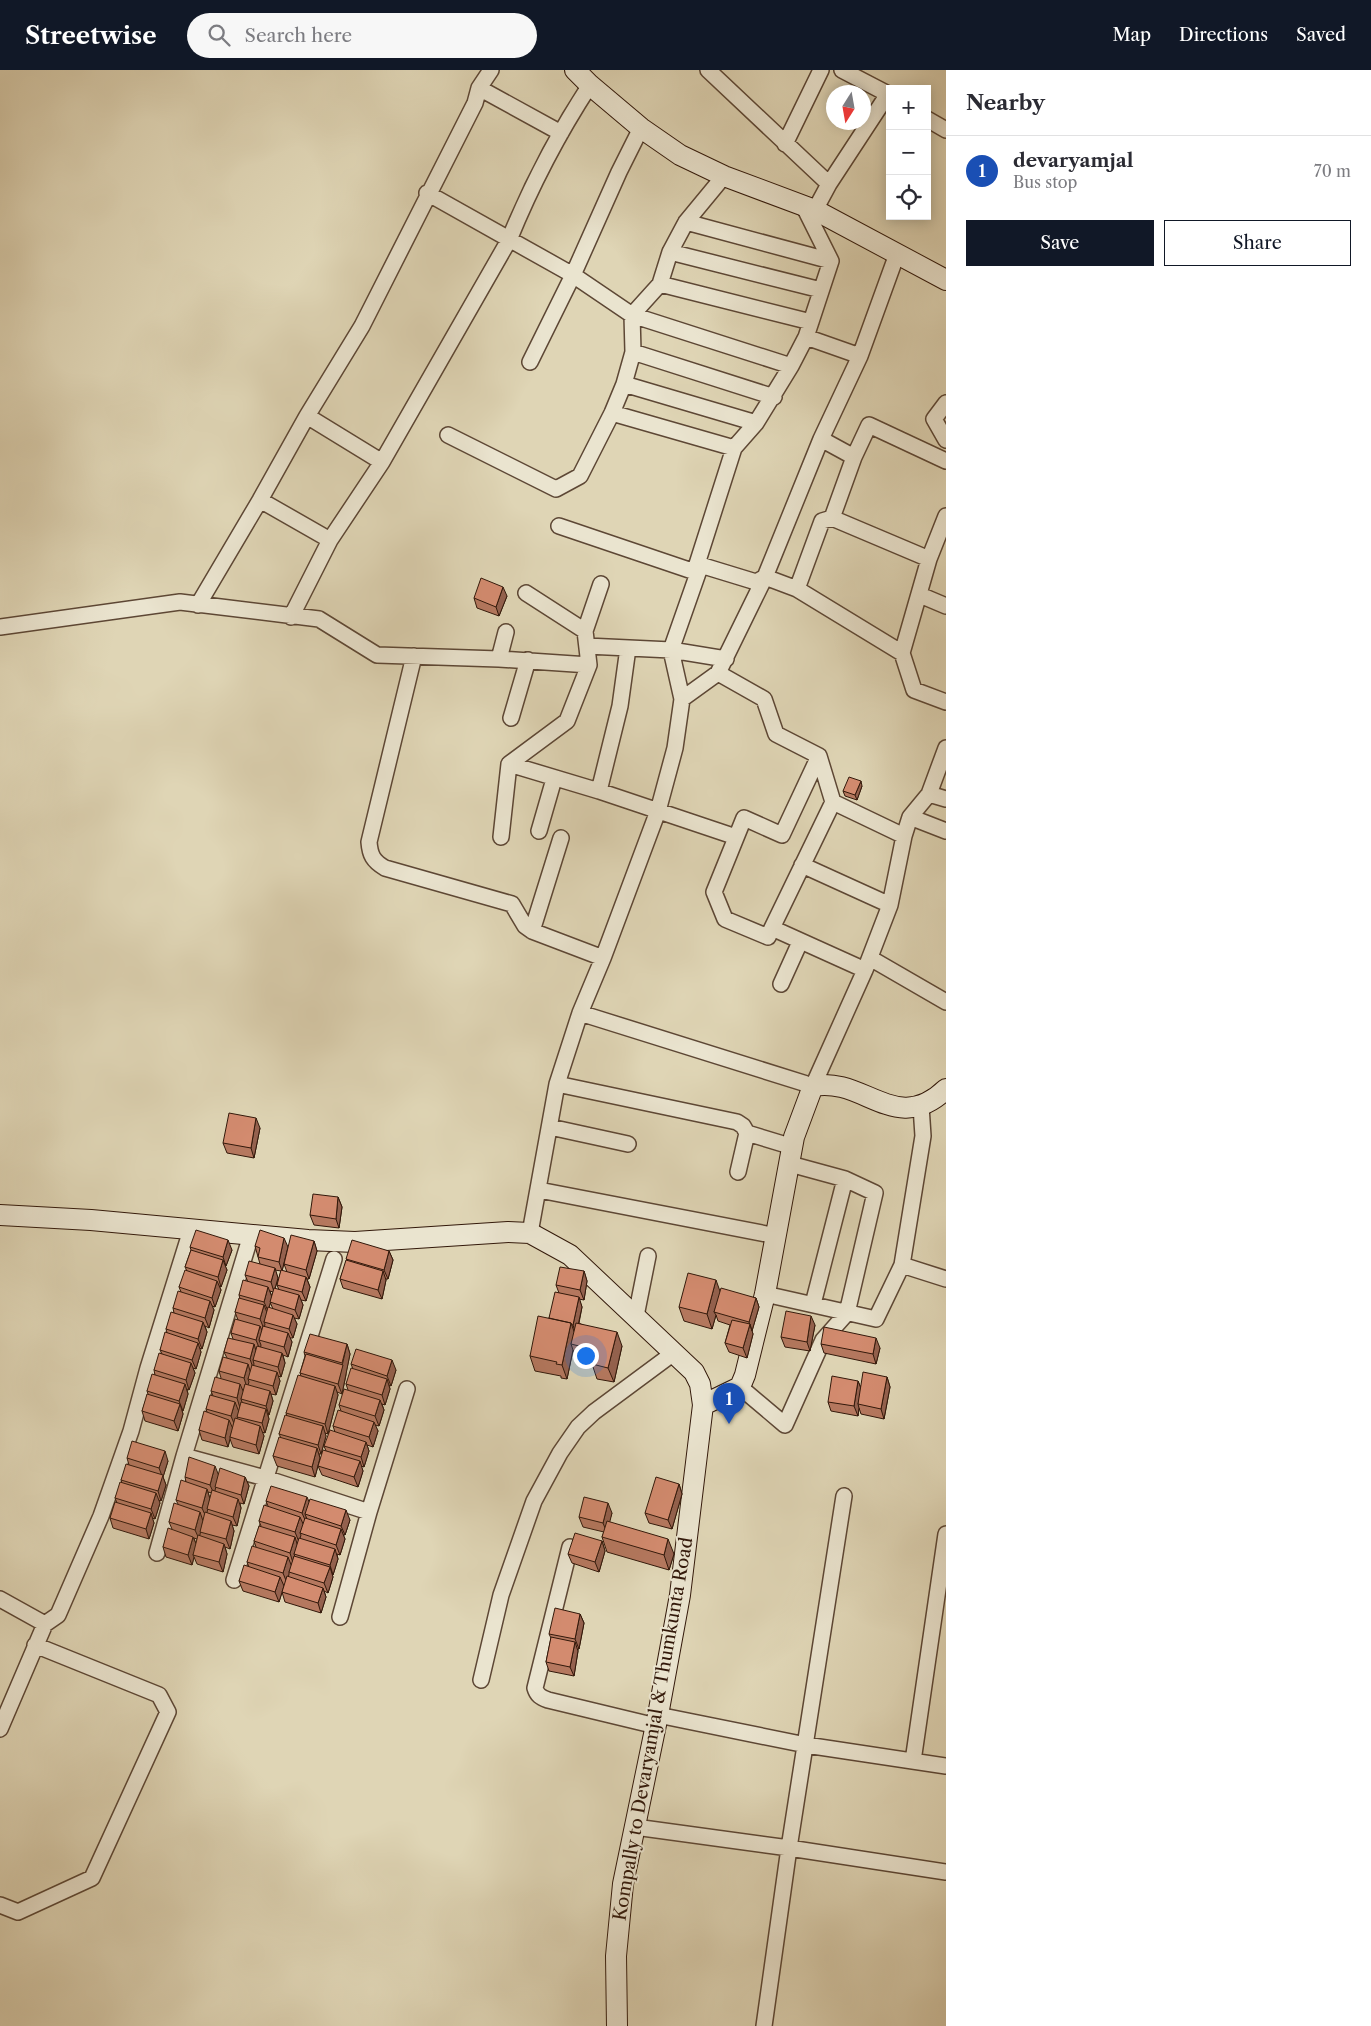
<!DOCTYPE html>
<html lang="en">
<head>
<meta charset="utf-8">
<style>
	:root { --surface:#fff; --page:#f7f7f7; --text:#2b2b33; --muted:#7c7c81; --line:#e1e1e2; --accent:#111827 }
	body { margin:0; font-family:"Libre Caslon Text",serif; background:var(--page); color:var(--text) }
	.controls { position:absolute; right:15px; top:15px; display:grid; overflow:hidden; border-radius:0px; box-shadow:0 2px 12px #0003 }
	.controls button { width:45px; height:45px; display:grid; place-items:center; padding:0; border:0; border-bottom:1px solid var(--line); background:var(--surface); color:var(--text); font:25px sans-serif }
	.compass { position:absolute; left:826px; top:15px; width:45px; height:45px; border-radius:50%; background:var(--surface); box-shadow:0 2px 12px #0003; rotate:191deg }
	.you { position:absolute; left:585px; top:1285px; width:18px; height:18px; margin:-12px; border:4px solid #fff; border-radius:50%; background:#1a73e8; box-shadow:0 0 0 8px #1a73e833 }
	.badge { display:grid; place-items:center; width:32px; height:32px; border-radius:50%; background:var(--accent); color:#fff; font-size:16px; font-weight:700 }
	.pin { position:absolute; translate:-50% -41px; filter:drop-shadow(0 1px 2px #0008) }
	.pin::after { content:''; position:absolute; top:26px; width:18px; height:15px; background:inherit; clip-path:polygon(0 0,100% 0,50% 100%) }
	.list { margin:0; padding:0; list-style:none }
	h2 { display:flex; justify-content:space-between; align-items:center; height:65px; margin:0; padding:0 20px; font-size:21px }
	h2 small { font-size:16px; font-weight:400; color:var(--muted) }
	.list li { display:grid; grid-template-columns:32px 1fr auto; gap:15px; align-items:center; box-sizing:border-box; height:70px; padding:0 20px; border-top:1px solid var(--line) }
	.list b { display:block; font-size:19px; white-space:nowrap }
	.list p { margin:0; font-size:16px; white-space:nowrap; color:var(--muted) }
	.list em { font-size:16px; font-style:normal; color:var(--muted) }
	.actions { display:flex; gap:10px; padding:15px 20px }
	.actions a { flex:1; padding:11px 0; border:1px solid var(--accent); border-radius:0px; text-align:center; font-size:18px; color:var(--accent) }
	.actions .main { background:var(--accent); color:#fff }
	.icon { flex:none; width:28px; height:28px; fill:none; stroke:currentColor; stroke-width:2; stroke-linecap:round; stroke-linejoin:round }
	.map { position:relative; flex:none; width:946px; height:1956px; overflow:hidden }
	header { display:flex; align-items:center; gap:30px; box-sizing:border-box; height:70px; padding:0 25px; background:var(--accent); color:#fff }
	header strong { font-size:24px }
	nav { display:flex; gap:28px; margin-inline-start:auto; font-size:18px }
	.search { width:350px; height:45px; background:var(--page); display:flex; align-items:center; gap:12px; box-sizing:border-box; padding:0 18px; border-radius:28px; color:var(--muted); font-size:19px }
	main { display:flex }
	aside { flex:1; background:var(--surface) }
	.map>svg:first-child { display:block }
</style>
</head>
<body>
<header>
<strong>Streetwise</strong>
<div class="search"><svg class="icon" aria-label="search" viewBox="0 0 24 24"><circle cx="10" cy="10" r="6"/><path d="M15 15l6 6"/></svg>Search here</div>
<nav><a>Map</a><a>Directions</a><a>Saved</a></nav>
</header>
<main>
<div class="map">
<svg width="946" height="1956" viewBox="0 0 946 1956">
	<rect width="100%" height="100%" fill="#dfd5b5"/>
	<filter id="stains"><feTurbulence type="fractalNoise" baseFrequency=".004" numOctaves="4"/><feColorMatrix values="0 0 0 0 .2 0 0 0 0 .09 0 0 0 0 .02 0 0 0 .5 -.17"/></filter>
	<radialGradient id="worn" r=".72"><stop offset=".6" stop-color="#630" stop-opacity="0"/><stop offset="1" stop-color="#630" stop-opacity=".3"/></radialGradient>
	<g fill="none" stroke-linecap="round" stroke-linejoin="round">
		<g stroke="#5d4735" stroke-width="18">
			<path id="street" d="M708,0L829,114L815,140
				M842,0L888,24
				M479,18L561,63
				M927,49L946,60
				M785,74L821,0
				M829,114L888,24L890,25
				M427,123L573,205L632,245L791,296
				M686,152L831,191
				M670,182L821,220
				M660,214L811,252
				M806,267L860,286
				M633,282L774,327
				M530,292L573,205L619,102L641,58
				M624,314L756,353
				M946,333L934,349L946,370
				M612,343L734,378
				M307,346L382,392
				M448,365L556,419L580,406L612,343L624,314L633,282L632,245L660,214L670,182L686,152L724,106
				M821,369L854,387
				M260,430L330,470
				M832,448L929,489
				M559,456L698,503
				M697,494L756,512L765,507L797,519L902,583L914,620L946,632
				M797,519L822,451L832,448L854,387L869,355L946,391
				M526,523L585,561
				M920,525L946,536
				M198,535L260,430L307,346L362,256L475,33L479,18L491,0
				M291,547L330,470L382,392L509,170C531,116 558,64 590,15
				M0,557L180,532L319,549L377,585L499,589L589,595
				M587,576L671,580L726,589
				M902,583L929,489L946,446
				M414,586L369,772C370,785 373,791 385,798L512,834L525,856L532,861L603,888
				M499,589L506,562
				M718,603L764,629L776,664L819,686L833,732L904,766
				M682,629L671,580L698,503L697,494L734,378L756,353L791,296L806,267L831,191L803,135
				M511,648L528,590
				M509,694L599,721L736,767
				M599,721L620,636L628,578
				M929,724L946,729
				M833,732L772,858L865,900
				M910,747L946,761
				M539,761L554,709
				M501,767L509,694L567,651L589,595L585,561L601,514
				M802,795L890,835
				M772,858L768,867L725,849L714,822L744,748L782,765L819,686
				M532,861L561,768
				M870,888L946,932
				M781,914L800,872
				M580,943L813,1016L865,900L890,835L904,766L910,747L929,724L946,678
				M557,1014L737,1052L743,1056L747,1063L793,1077
				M550,1057L628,1074
				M738,1102L747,1063
				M539,1120L777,1166
				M530,1163L557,1014L580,943L603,888L658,741L675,678L682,629L718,603L765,507L821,369L860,286L897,184
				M251,1165L184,1386L265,1408L369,1442L340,1547
				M902,1195L946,1209
				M765,1224L876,1249L902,1195L923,1066L921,1036
				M813,1234L845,1109
				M636,1246L648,1186
				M740,1317L785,1355L823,1270L847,1243L875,1123L845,1109L790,1094
				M369,1442L407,1319
				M570,1477L535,1618C537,1625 540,1627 548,1630L656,1656
				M157,1483L184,1386
				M234,1510L334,1189
				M0,1529L45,1554L0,1659
				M45,1554L58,1545L101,1446L131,1361L148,1298L191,1160
				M481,1610L501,1525L534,1431L560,1383L578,1357L594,1342L675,1282
				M658,1645L806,1675L946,1696
				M913,1691L946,1464
				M635,1757L789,1778L946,1802
				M0,1835L18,1842L92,1808L168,1642L159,1625L35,1575
				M764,1956L789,1778L844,1426"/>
		</g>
		<g stroke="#32180a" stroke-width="22">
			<path id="secondary" d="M575,0L590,15L641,58L680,85L724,106L815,140L946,210
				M0,1145L91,1150L308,1170L355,1172L508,1162L530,1163L570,1185L694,1302L700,1314L703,1335L680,1525L658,1645L623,1814L616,1886L617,1956
				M703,1335L740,1317L745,1305L765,1224L794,1067L813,1016C864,1006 896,1067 946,1019"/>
		</g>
		<use href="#street" stroke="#eae4cf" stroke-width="15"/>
		<use href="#secondary" stroke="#eae4cf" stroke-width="20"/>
	</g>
	<path fill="#b5785f" stroke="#32180a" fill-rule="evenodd" d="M507,526L499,546L477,538L474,528Z
		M862,716L857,730L845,726L843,721Z
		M260,1058L254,1088L227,1083L223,1073Z
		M338,1127L342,1137L339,1158L314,1155L310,1145Z
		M314,1171L317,1181L309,1209H307L310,1217L306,1231L301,1230L303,1235L299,1249L294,1248L297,1254L293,1268H290L292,1272L288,1287L283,1285L285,1293L281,1307L278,1306L280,1311L276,1325L271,1324L273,1331L269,1345H268L269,1349L265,1363L262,1362L264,1366L259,1384L233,1377L230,1369L228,1377L202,1370L199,1360L207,1342L206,1339L213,1326L211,1321L221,1308L219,1301L227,1288L224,1282L233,1269L231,1263L238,1250L235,1242L240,1229L239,1225L248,1212L245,1205L260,1194L255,1176L288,1177L282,1201L287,1202L284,1194ZM275,1200L281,1201L277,1215L279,1220L275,1219L278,1208ZM270,1221L273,1222L270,1232L273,1239L269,1238L272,1227Z
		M190,1177L232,1180L226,1196H225L227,1200L221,1217L219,1216L221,1220L215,1237L212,1236L214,1240L209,1258L205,1256L207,1262L202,1279L199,1278L201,1282L196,1299L193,1298L195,1303L189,1320L187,1319L188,1324L183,1341L182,1340L183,1344L178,1361L145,1351L142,1341L148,1324L147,1321L155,1305L154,1300L162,1284L160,1280L167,1263L166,1259L174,1243L173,1238L181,1222L179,1217L187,1201L185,1197L191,1180Z
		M389,1181L393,1190L388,1209H386V1210L382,1229L343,1218L340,1209L347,1190L346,1189Z
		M584,1201L587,1211L584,1230L579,1229L582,1237L579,1253L622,1276L614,1312L597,1309L592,1294V1292L576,1289L573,1280L567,1309L561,1308V1306L535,1301L530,1286L549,1248L559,1223L556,1215Z
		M720,1222L756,1228L759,1237L752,1261L753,1264L747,1288L729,1282L725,1273L730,1255L718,1251L716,1245L712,1259L684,1251L679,1237Z
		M815,1255L810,1281L785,1277L781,1267Z
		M347,1274L350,1284L346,1303V1305L342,1324L337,1322L338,1325L328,1364L325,1363L326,1366L321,1384H319L320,1388L315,1407L277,1396L273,1386L281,1368L279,1364L287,1346L286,1343L301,1306L300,1303L305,1286L304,1282Z
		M821,1274L880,1278L876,1294L824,1283Z
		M351,1294L396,1300L391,1316L389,1315L390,1319L385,1335L382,1334L384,1340L379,1356L375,1355L378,1361L373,1377L367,1375L369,1381L364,1397L361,1396L363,1401L358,1417L322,1405L318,1396L326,1381L324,1376L335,1362L333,1356L341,1341L339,1335L348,1320L346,1314L353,1299Z
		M887,1307L890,1317L884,1349L861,1344L859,1338L858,1346L831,1341L828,1332L858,1311L861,1318Z
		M127,1388L168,1391L163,1407L166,1415L161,1431L158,1430L160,1433L155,1449L152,1448L154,1453L149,1469L113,1458L110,1448L117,1433L115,1428L122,1413L121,1410L129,1395Z
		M218,1405L245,1407L249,1416L244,1434L240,1433L241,1438L237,1456L232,1455L234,1461L230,1479L225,1477L227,1484L223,1502L197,1494L194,1487L192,1495L166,1487L163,1477L172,1459L169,1452L178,1434L176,1430L186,1412L185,1407ZM208,1422L212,1423L210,1429ZM194,1468L197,1469L196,1474Z
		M679,1414L682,1424L672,1459L649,1453L645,1443Z
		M266,1431L309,1432L350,1450L345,1465H343L345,1469L340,1485L337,1484L338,1489L333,1505L332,1504L333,1507L328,1523L324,1521L326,1527L321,1543L285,1532L282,1522L279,1532L243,1521L239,1511L249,1497L247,1492L256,1477L254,1471L261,1456L259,1451L268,1436Z
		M612,1443L609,1452L674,1484L669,1500L607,1482L602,1467L604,1462L583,1457L579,1447Z
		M602,1471L605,1481L599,1502L572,1493L568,1484Z
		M580,1544L584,1553L579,1579H578V1581L574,1606L549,1601L546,1592L551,1568L549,1564Z"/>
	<path fill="#94614e" stroke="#32180a" d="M503,517L507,526L499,546L496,537Z
		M861,711L862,716L857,730L855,725Z
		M256,1048L260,1058L254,1088L251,1078Z
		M338,1127L342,1137L339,1158L336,1149Z
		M284,1168L288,1177L282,1201L279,1192Z
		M228,1170L232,1180L226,1196L223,1187Z
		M314,1171L317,1181L309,1209L306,1200Z
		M389,1181L393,1190L388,1209L384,1200Z
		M223,1190L227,1200L221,1217L218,1207Z
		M275,1198L278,1208L274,1222L271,1212Z
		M383,1201L386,1210L382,1229L378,1220Z
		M584,1201L587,1211L584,1230L580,1220Z
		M306,1207L310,1217L306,1231L302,1222Z
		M716,1210L721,1224L714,1242L716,1245L712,1259L707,1244Z
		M217,1211L221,1220L215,1237L212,1228Z
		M268,1217L272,1227L268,1241L264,1232Z
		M299,1225L303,1235L299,1249L295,1240Z
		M579,1227L582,1237L576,1265L573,1255Z
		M756,1228L759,1237L752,1261L749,1252Z
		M210,1231L214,1240L209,1258L205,1248Z
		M264,1235L268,1245L264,1252L265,1254L264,1259L260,1249Z
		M293,1245L297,1254L293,1268L289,1259Z
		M811,1246L815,1255L810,1281L807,1272Z
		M203,1252L207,1262L202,1279L198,1269Z
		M571,1253L576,1267L571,1274L573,1280L567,1309L562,1295Z
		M750,1254L753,1264L747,1288L743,1278Z
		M260,1256L264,1265L259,1270L261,1275L260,1280L256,1270Z
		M617,1262L622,1276L614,1312L608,1298Z
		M288,1263L292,1272L288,1287L284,1277Z
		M876,1268L880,1278L876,1294L873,1284Z
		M198,1273L201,1282L196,1299L192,1290Z
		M254,1274L257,1284L253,1290L254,1294L253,1298L250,1289Z
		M347,1274L350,1284L342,1324L338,1314Z
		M282,1283L285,1293L281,1307L278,1297Z
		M392,1290L396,1300L391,1316L387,1306Z
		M191,1293L195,1303L189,1320L186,1310Z
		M248,1294L251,1304L248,1309L249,1312L247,1318L244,1308Z
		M277,1302L280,1311L276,1325L273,1316Z
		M887,1307L890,1317L884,1349L881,1339Z
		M387,1309L390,1319L385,1335L382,1325Z
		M858,1311L862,1321L858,1334L859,1338L858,1346L854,1336Z
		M185,1314L188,1324L183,1341L179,1331Z
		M240,1314L244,1323L241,1329L242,1332L240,1338L237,1328Z
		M335,1316L338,1325L328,1364L325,1354Z
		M270,1321L273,1331L269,1345L266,1336Z
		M380,1330L384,1340L379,1356L375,1346Z
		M235,1332L239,1342L235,1356L231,1346Z
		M180,1334L183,1344L178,1361L174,1351Z
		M266,1339L269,1349L265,1363L262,1353Z
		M229,1350L233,1359L230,1367V1369L228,1377L225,1368Z
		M374,1352L378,1361L373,1377L369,1367Z
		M260,1356L264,1366L259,1384L256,1375Z
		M323,1356L326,1366L321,1384L318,1375Z
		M366,1372L369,1381L364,1397L361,1387Z
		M317,1378L320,1388L315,1407L312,1397Z
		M165,1381L168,1391L163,1407L166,1415L161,1431L158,1421L162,1406L159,1398Z
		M360,1391L363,1401L358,1417L354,1407Z
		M215,1396L219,1406L214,1424L210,1415Z
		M245,1407L249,1416L244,1434L241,1425Z
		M679,1414L682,1424L672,1459L668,1450Z
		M207,1419L210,1429L206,1447L202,1438Z
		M156,1423L160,1433L155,1449L151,1439Z
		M307,1427L311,1436L305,1444L307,1449L306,1452L302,1443Z
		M238,1429L241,1438L237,1456L233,1447Z
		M608,1433L612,1443L607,1463L603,1453Z
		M346,1440L350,1450L345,1465L341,1456Z
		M200,1442L203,1451L199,1469L195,1460Z
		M151,1443L154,1453L149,1469L146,1459Z
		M300,1447L304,1456L300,1463L301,1465L299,1472L295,1462Z
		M231,1451L234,1461L230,1479L226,1469Z
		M341,1459L345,1469L340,1485L336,1475Z
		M193,1467L197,1476L193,1485L194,1487L192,1495L188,1485Z
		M295,1467L298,1477L294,1484L295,1487L293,1493L290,1483Z
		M668,1469L674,1484L669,1500L664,1485Z
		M602,1471L605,1481L599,1502L595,1492Z
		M224,1474L227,1484L223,1502L219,1492Z
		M335,1479L338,1489L333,1505L330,1495Z
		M288,1487L292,1497L289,1502V1504L287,1513L283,1503Z
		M330,1497L333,1507L328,1523L324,1513Z
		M280,1507L284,1516L279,1532L275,1522Z
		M323,1518L326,1527L321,1543L318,1533Z
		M580,1544L584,1553L579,1579L575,1569Z
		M575,1572L578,1581L574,1606L570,1597Z"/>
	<path fill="#d38b6f" stroke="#32180a" d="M481,508L503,517L496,537L474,528Z
		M849,707L861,711L855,725L843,721Z
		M229,1043L256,1048L251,1078L223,1073Z
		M313,1124L338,1127L336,1149L310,1145Z
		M196,1160L228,1170L223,1187L190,1177Z
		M260,1160L284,1168L279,1192L258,1187L260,1178L255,1176Z
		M291,1165L314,1171L306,1200L284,1194Z
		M352,1170L389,1181L384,1200L346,1189Z
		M191,1180L223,1190L218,1207L185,1197Z
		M346,1190L383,1201L378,1220L340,1209Z
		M249,1191L275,1198L271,1212L245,1205Z
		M560,1197L584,1201L580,1220L556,1215Z
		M185,1200L217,1211L212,1228L179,1217Z
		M281,1200L306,1207L302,1222L277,1215Z
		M688,1203L716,1210L707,1244L679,1237Z
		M243,1210L268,1217L264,1232L239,1225Z
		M274,1218L299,1225L295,1240L270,1232Z
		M721,1218L756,1228L749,1252L714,1242Z
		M178,1221L210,1231L205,1248L173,1238Z
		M555,1222L579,1227L573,1255H572L571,1253L549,1248Z
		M239,1228L264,1235L260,1249L235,1242Z
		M268,1237L293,1245L289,1259L264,1252Z
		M786,1241L811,1246L807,1272L781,1267Z
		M171,1242L203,1252L198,1269L166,1259Z
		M538,1246L571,1253L562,1295L556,1294L557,1292L530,1286Z
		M235,1249L260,1256L256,1270L231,1263Z
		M732,1250L750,1254L743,1278L725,1273Z
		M576,1253L617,1262L608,1298L592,1294L595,1280L571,1274Z
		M263,1256L288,1263L284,1277L259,1270Z
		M824,1257L876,1268L873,1284L821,1274Z
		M165,1262L198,1273L192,1290L160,1280Z
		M310,1264L347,1274L342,1293L304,1282Z
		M228,1268L254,1274L250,1289L224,1282Z
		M257,1276L282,1283L278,1297L253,1290Z
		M356,1279L392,1290L387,1306L351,1294Z
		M159,1283L191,1293L186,1310L154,1300Z
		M306,1284L343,1295L338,1314L300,1303Z
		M223,1287L248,1294L244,1308L219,1301Z
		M252,1295L277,1302L273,1316L248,1309Z
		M351,1298L387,1309L382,1325L346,1314Z
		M863,1302L887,1307L881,1339L858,1334Z
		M152,1304L185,1314L179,1331L147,1321Z
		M298,1305L335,1316L325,1354L286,1343Z
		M832,1306L858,1311L854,1336L828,1332Z
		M215,1307L240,1314L237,1328L211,1321Z
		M245,1314L270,1321L266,1336L241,1329Z
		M344,1319L380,1330L375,1346L339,1335Z
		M147,1324L180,1334L174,1351L142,1341Z
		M210,1325L235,1332L231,1346L206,1339Z
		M241,1332L266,1339L262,1353L237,1347Z
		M338,1340L374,1352L369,1367L333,1356Z
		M204,1341L229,1350L225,1368L199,1360Z
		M285,1345L323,1356L318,1375L279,1364Z
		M235,1348L260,1356L256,1375L230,1367Z
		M330,1360L366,1372L361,1387L324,1376Z
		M279,1367L317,1378L312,1397L273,1386Z
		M132,1371L165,1381L159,1398L127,1388Z
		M323,1380L360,1391L354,1407L318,1396Z
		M189,1387L215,1396L210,1415L185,1407Z
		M126,1394L163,1405L158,1421L121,1410Z
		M220,1398L245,1407L241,1425L215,1417Z
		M656,1407L679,1414L668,1450L645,1443Z
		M181,1410L207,1419L202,1438L176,1430Z
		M120,1412L156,1423L151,1439L115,1428Z
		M271,1416L307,1427L302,1443L266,1431Z
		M212,1420L238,1429L233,1447L207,1439Z
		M584,1427L608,1433L603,1453L579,1447Z
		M310,1429L346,1440L341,1456L305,1444Z
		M115,1432L151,1443L146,1459L110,1448Z
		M174,1433L200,1442L195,1460L169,1452Z
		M264,1435L300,1447L295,1462L259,1451Z
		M205,1442L231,1451L226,1469L200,1462Z
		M305,1448L341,1459L336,1475L300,1463Z
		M607,1451L668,1469L664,1485L602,1467Z
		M259,1456L295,1467L290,1483L254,1471Z
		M168,1458L193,1467L188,1485L163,1477Z
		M575,1463L602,1471L595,1492L568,1484Z
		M198,1465L224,1474L219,1492L193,1485Z
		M299,1468L335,1479L330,1495L294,1484Z
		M252,1476L288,1487L283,1503L247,1492Z
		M294,1486L330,1497L324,1513L289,1502Z
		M244,1495L280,1507L275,1522L239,1511Z
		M287,1506L323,1518L318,1533L282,1522Z
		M555,1538L580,1544L575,1569L549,1564Z
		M551,1567L575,1572L570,1597L546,1592Z"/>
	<g text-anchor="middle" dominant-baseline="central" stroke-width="4" stroke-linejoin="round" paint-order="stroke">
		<g font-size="18" fill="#32180a" stroke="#eae4cf">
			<text transform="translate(653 1659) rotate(-80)">Kompally to Devaryamjal &amp; Thumkunta Road</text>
		</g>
	</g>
	<rect width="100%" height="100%" filter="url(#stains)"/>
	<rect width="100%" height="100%" fill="url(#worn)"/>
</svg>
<div class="controls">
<button>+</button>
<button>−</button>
<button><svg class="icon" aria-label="locate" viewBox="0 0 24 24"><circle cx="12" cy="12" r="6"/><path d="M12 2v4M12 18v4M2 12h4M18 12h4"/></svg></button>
</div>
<svg class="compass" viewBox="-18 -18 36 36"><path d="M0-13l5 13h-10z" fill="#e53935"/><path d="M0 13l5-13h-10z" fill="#7c7c81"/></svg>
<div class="you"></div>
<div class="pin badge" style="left:729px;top:1354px;background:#1a4fb4">1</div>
</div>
<aside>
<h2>Nearby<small></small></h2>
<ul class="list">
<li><span class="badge" style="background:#1a4fb4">1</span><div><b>devaryamjal</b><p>Bus stop</p></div><em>70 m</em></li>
</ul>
<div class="actions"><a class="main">Save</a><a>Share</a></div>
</aside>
</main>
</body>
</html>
